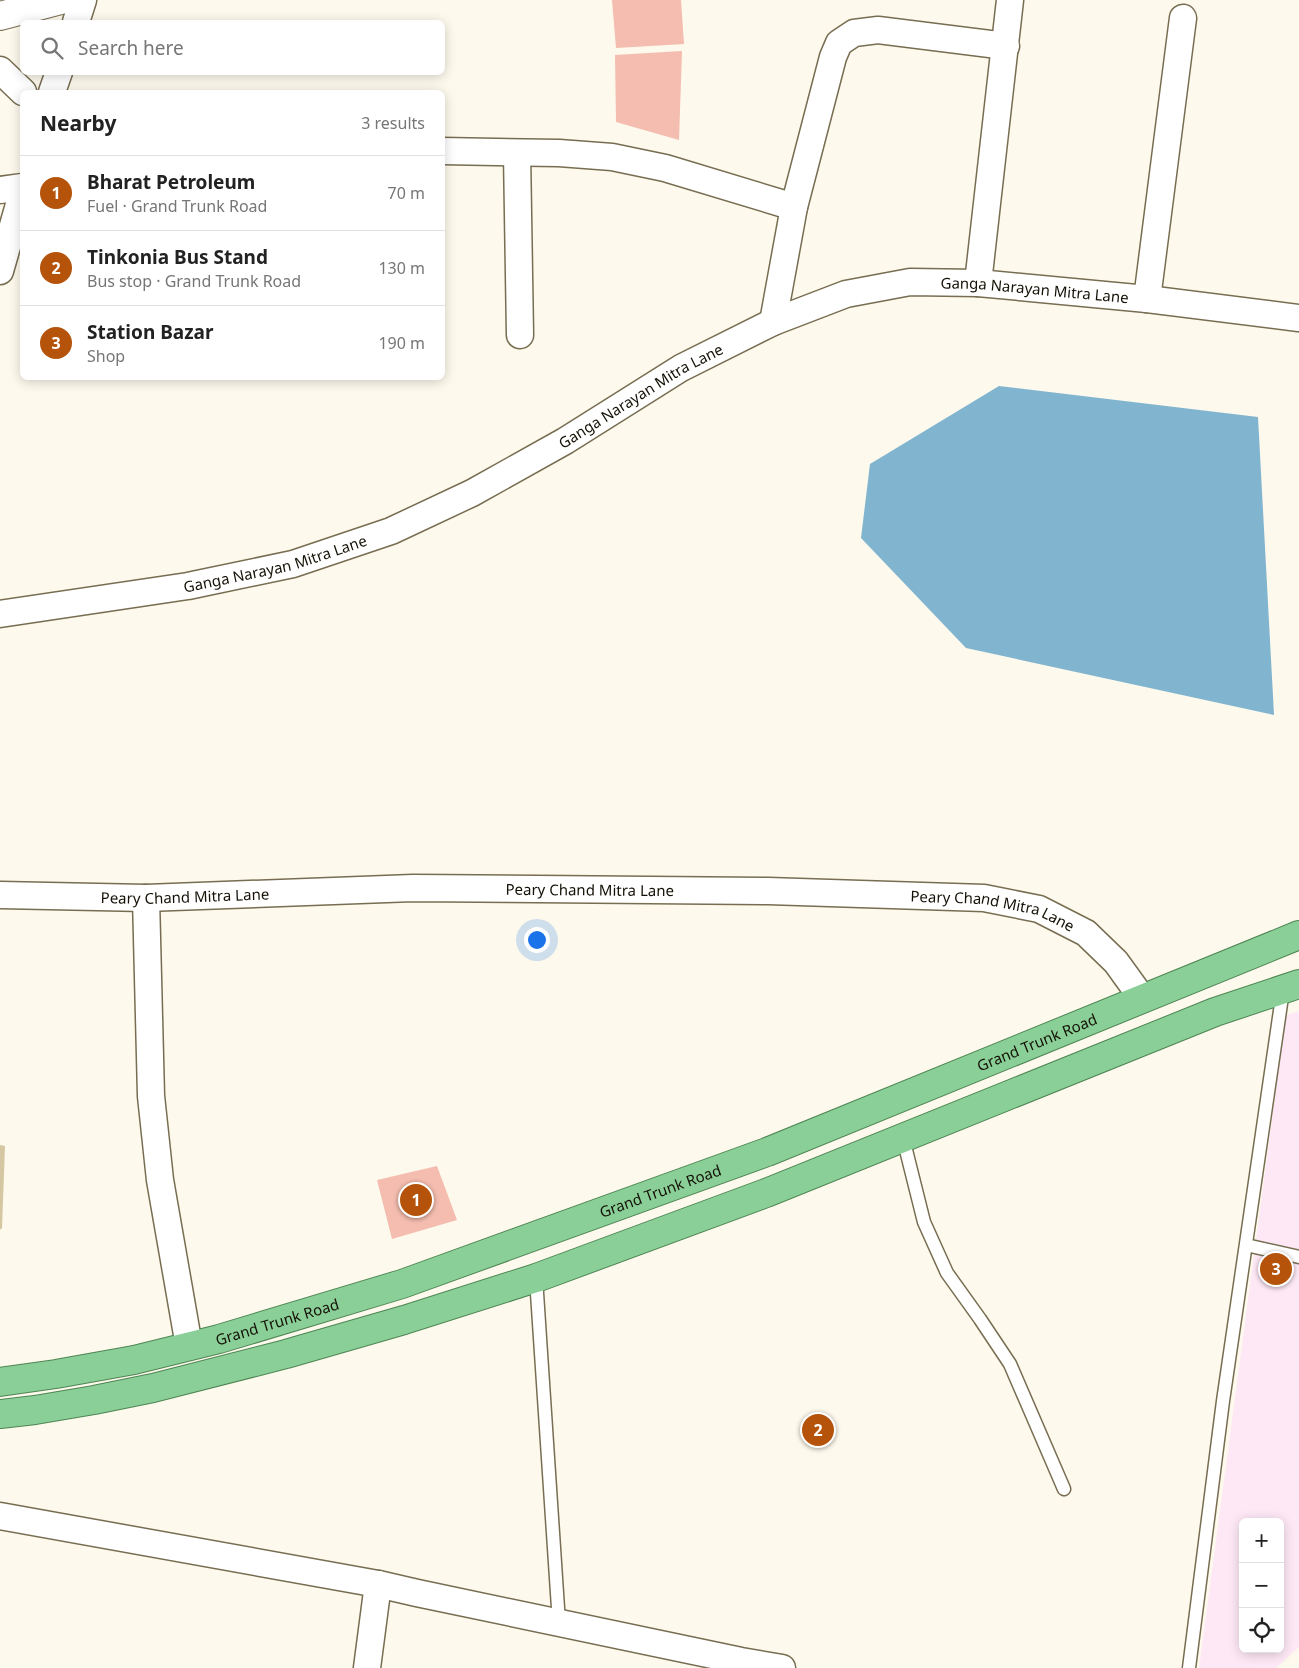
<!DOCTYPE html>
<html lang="en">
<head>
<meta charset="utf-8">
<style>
	:root { --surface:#fff; --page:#f6f6f6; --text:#222; --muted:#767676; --line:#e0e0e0; --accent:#b45309 }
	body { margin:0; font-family:"Noto Sans",sans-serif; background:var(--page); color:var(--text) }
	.controls { position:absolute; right:15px; bottom:15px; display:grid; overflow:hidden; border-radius:8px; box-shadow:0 2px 12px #0003 }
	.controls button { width:45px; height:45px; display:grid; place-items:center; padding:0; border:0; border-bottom:1px solid var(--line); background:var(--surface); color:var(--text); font:25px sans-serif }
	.you { position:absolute; left:536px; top:939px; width:18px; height:18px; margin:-12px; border:4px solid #fff; border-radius:50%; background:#1a73e8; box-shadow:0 0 0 8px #1a73e833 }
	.badge { display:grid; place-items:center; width:32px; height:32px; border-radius:50%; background:var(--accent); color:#fff; font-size:16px; font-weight:700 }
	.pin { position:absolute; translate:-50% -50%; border:2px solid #fff; box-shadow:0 1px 5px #0006 }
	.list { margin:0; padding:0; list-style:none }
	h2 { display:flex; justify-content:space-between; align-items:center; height:65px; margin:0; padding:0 20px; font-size:21px }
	h2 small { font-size:16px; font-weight:400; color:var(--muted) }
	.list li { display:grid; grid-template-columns:32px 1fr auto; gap:15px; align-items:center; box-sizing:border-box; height:75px; padding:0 20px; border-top:1px solid var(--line) }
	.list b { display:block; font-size:19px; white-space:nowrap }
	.list p { margin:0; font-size:16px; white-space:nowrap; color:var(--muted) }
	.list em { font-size:16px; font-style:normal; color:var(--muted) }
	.icon { flex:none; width:28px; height:28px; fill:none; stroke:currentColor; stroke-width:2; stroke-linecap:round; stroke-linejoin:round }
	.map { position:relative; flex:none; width:1299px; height:1668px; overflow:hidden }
	.search { position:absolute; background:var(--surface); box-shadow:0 2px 12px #0003; left:20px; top:20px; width:425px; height:55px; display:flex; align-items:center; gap:12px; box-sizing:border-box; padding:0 18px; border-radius:8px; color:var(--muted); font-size:19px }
	.panel { position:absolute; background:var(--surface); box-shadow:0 2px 12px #0003; left:20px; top:90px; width:425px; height:290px; border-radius:8px }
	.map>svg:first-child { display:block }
</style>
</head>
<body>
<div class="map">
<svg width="1299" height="1668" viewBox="0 0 1299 1668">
	<rect width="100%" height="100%" fill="#fdf9ed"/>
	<path fill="#fee8f6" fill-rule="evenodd" d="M1299,1011V1647L1276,1668H1199L1286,1015ZM1243,1522H1280V1649H1243Z"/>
	<path fill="#d5c7a1" d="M0,1145L5,1146L2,1228L0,1230Z"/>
	<path fill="#81b4cf" d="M999,386L1258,417L1274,715L966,648L861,538L870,464Z"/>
	<path fill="#f4bdaf" d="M612,0H681L684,44L616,48Z
		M682,51L679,140L616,122L615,55Z
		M437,1166L457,1220L392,1239L377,1180Z"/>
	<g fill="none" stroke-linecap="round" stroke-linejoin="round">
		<g stroke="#776d51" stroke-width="15">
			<path id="service" d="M903,1138L924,1222L947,1273L980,1319L1010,1364L1064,1489
				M1246,1245L1299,1257
				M536,1278L559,1623
				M1189,1668L1223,1401L1283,990"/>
		</g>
		<g stroke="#776d51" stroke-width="29">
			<g id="minor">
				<path d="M76,22L83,0"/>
				<path d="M0,70L23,92"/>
				<path d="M52,92L59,72"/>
				<path d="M442,151L559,153L612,157L665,168L794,207"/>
				<path d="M517,153L520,335"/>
				<path d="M0,190L22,187"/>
				<path d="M0,271L22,194"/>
				<path d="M978,283L1010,0"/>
				<path d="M1147,299L1183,18"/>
				<path d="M773,322L794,207L833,57L839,43L854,33L878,30L1006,46"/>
				<path id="s1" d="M0,614L188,586L293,564L391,531L472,493L565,441L681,368L773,322L846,294L910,282L978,283L1147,299L1299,318"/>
				<path id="s2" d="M0,895L146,898L413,888L768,891L984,898L1039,909L1086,933L1116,962L1142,998"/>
				<path d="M146,898L151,1096L160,1180L189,1346"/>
				<path d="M0,1516L378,1584L417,1593L741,1661L782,1668"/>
				<path d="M367,1668L378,1584"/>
			</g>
		</g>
		<g stroke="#776d51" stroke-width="30">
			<path id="tertiary" d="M0,16L61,0"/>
		</g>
		<g stroke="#4e8553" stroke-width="30">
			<g id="trunk">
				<path id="s3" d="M0,1382L56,1374L134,1360L219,1339L402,1284L767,1152L1299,935"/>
				<path d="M0,1414L35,1410L94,1400L153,1388L286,1354L404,1320L536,1278L766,1193L1215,1012L1299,984"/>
			</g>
		</g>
		<use href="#service" stroke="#fff" stroke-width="12"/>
		<use href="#minor" stroke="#fff" stroke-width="26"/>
		<use href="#tertiary" stroke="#fff" stroke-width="28"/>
		<use href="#trunk" stroke="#8acf97" stroke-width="28"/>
	</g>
	<g text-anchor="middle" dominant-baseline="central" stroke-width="5" stroke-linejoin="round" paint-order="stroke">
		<g font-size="15" fill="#151106" stroke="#fdf9ed">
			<text stroke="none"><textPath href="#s1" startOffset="1105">Ganga Narayan Mitra Lane</textPath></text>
			<text stroke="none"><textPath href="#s1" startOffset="685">Ganga Narayan Mitra Lane</textPath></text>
			<text stroke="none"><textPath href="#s1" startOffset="280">Ganga Narayan Mitra Lane</textPath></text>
			<text stroke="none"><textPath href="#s2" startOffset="590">Peary Chand Mitra Lane</textPath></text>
			<text stroke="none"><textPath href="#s2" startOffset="185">Peary Chand Mitra Lane</textPath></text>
			<text stroke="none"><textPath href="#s2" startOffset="995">Peary Chand Mitra Lane</textPath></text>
			<text stroke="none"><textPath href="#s3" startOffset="1094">Grand Trunk Road</textPath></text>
			<text stroke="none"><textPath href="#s3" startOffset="689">Grand Trunk Road</textPath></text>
			<text stroke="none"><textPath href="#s3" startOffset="284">Grand Trunk Road</textPath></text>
		</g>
	</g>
</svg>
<div class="controls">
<button>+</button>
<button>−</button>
<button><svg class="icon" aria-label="locate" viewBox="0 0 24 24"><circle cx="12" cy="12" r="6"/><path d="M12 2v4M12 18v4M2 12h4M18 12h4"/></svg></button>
</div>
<div class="you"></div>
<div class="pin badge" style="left:416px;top:1200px">1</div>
<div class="pin badge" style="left:818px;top:1430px">2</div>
<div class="pin badge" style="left:1276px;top:1269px">3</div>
<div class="search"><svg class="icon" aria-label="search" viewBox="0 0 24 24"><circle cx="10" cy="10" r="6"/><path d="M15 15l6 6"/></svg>Search here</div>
<section class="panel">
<h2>Nearby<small>3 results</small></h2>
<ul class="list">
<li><span class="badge">1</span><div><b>Bharat Petroleum</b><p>Fuel · Grand Trunk Road</p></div><em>70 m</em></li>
<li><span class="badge">2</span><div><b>Tinkonia Bus Stand</b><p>Bus stop · Grand Trunk Road</p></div><em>130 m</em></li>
<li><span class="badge">3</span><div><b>Station Bazar</b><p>Shop</p></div><em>190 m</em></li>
</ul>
</section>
</div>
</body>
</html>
